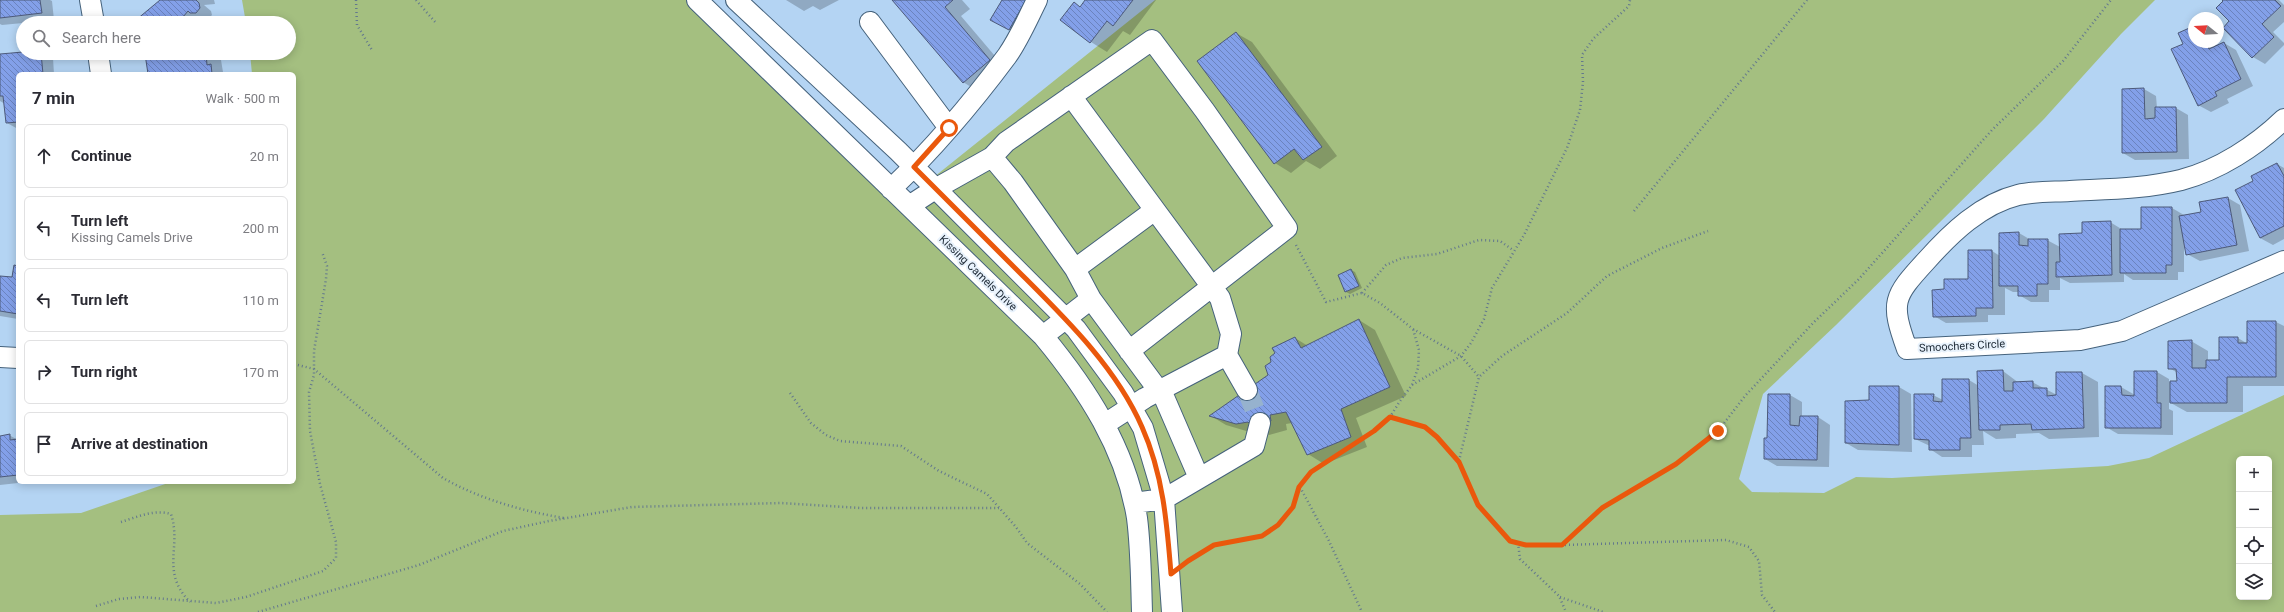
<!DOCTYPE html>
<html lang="en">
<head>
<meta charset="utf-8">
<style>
	:root { --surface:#fff; --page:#f7f7f7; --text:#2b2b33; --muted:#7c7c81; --line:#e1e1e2 }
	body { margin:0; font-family:Roboto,sans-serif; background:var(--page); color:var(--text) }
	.controls { position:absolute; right:12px; bottom:12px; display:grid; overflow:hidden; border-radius:6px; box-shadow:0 2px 10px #0003 }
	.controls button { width:36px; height:36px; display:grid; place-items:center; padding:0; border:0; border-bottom:1px solid var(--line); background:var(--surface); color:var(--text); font:20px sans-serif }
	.compass { position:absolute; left:2188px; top:12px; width:36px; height:36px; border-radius:50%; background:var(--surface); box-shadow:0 2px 10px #0003; rotate:288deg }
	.stop { position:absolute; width:12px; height:12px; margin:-9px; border:3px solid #ea580c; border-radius:50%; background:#fff }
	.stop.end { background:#ea580c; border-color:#fff; box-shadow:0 1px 4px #0008 }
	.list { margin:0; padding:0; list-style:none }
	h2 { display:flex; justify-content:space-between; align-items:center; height:52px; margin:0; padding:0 16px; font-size:17px }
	h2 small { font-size:13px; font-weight:400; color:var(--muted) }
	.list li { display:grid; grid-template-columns:26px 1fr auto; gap:12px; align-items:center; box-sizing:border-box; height:64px; margin:0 8px 8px; padding:0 8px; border:1px solid var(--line); border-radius:6px }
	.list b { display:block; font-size:15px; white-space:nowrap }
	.list p { margin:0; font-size:13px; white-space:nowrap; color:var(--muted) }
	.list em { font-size:13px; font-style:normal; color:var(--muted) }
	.icon { flex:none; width:22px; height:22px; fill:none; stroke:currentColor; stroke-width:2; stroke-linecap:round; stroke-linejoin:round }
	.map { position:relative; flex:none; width:2284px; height:612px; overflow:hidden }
	.search { position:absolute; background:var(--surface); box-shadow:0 2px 10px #0003; left:16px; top:16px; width:280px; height:44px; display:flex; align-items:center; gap:10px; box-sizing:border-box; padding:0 14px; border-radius:22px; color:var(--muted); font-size:15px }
	.panel { position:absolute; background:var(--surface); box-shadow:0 2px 10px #0003; left:16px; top:72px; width:280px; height:412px; border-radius:6px }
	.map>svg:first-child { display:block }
</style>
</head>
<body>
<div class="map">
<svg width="2284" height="612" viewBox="0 0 2284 612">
	<defs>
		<pattern id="building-back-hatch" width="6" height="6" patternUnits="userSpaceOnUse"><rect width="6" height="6" fill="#83a0e9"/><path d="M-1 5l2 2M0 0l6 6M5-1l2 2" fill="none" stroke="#6b83be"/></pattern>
	</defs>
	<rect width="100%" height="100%" fill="#b4d4f3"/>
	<path fill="#a4bf80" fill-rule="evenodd" d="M242,0H687L899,205L1155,0H2155L2121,34L2044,119L1836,325L1763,394L1739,479L1752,492L1824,493L1856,477L1892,478L2108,466L2149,458L2284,395V612H0V515L81,513L171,482H294V74H252L250,53H289V23H246ZM2239,459H2269V597H2239Z"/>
	<path fill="#0003" d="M0,0H50L52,1L54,20L2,25L0,24Z
		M161,0H214L215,4L204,5L211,11L212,15L208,19L200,18L196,23H139Z
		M786,0H839L820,10L813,6L804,11Z
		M893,0H962L970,9L961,16L1006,69L979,92L963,82Z
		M1003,0H1037L1017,34L992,19Z
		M1086,0H1156L1130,35L1123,31L1107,52L1091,42L1062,20L1074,3L1080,7Z
		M2223,0H2279L2284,5V22L2273,32L2284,43V45L2265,64L2253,57L2230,21Z
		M2194,27V42H2215L2217,46L2224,43L2236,50L2253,86L2227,99L2229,103L2211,112L2198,105L2184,44Z
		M1236,33L1252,42L1337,156L1320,169L1306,161L1291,173L1275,163Z
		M23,53H44L53,58L54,74H18V129L7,123L5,104L0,101V55Z
		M160,53H209L221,60L223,72L226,74H149L146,55Z
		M2144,89L2156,96L2157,108H2176L2188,115L2189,159L2135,160L2123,153Z
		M2277,164L2284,168V239L2273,245L2260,238L2254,181Z
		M2228,198L2240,205L2249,251L2200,261L2187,254L2184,244V272H2178V280H2133L2124,274V282L2070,283L2060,278V290H2049V302H2031L2019,295V292H2013L2005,288V315H1988V322L1946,323L1934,316L1945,290L1969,280L1992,251L2000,256V234L2019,233L2031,240H2047L2060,247L2083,234L2110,222L2123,230H2142L2172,208L2184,215L2202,213Z
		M18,267V319L0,316V277L13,279Z
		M1351,270L1355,272L1362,288L1350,294L1346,292Z
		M1359,320L1375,330L1406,396L1356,418L1367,447L1324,464L1308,454L1292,423L1286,424L1287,430L1269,435L1263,431L1253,433L1226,425L1211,416L1270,376L1273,362L1295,338L1308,346Z
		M2276,322L2284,326V386H2243V412H2187L2169,402V409L2173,411V435L2118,434L2106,427V387H2121L2135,395V372H2157L2169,379V382H2178V373L2169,368L2191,341L2208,351V361H2220L2238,338L2248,344Z
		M2003,371L2019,383L2032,382L2057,395L2082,373L2098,382L2099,437L2049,439L2039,433L2016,434V438L1996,439L1983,431L1984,445H1972V457H1942L1930,449V446L1915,439L1933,395L1943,400L1969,380L1979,386Z
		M1899,387L1911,394L1912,452L1858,450L1846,443Z
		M1790,395L1802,402V417H1818L1830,425L1829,467L1777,466L1765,459L1768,439Z
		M9,435L18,440V482H27L0,485V437Z"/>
	<path fill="url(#building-back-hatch)" stroke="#4d5a7a" d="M0,0H40L42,13L0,18Z
		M160,0H196L199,3L200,8L196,13H190L188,11L183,17L171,23H138L136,20Z
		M892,0H953L945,7L990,60L963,83Z
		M1002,0H1026L1009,30L990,20Z
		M1085,0H1133L1113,26L1107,21L1090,43L1060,20L1074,2L1080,7Z
		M2222,0H2275L2281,6L2262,24L2274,37L2252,58L2223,28L2229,21L2216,8L2223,1Z
		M2194,26V42H2206L2209,49L2224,42L2241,79L2215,92L2217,96L2198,106L2171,49L2183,44L2178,33Z
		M1236,32L1322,147L1303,160L1294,149L1274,164L1197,61Z
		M23,52L41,53L43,74H18V122L6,123L3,96H0V54Z
		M206,53L207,65L211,64L212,74H148L145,54Z
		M2144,88L2145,119L2155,118V107H2176L2177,152L2122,153V89Z
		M2277,163L2284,176V226L2260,238L2235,190L2253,181L2251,176Z
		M2228,197L2237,245L2186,255L2179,216L2201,212L2199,202Z
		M2141,207H2172V265H2166V273H2120V229H2141Z
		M2111,221L2112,275L2056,277V262H2060L2059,234L2082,233V222Z
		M2019,232V245L2028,246V239H2048V284H2037V296H2018V286H1999V233Z
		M1968,250H1992L1993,308H1976V316L1933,317L1932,290L1944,289V279H1968Z
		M14,265L18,266V314L0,311V276L12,277Z
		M1351,269L1359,286L1345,292L1338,275Z
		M1359,319L1390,387L1341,409L1351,437L1307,455L1286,412L1270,415L1271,421L1252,426L1248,422L1236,424L1209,416L1268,375L1265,366L1271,362L1270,357L1275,353L1272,348L1295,337L1301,348Z
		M2247,321H2276V377H2227V403H2170V381H2177L2176,369H2168V341L2192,340V368H2206V360H2219V337H2238V343H2247Z
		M2003,370L2004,391H2013V382L2033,381V388H2047V396L2056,395V372H2082L2084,428L2032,430L2031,424L2000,425V430H1979L1977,371Z
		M2134,371H2157V403H2161V428H2105V386H2121L2122,395L2134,396Z
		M1942,379H1969L1971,438H1960V450H1929V440L1914,439V394H1934L1933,401L1942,402Z
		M1869,386H1899V445L1845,443V401L1869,400Z
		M1768,394H1790V425L1799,426L1800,416H1818L1817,460L1764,459V438H1767Z
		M10,434V440L18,439V475L0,477V436Z"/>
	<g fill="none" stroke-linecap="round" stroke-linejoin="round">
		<path stroke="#96b2ce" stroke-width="20" stroke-dasharray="20 10" stroke-linecap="butt" d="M1247,390L1260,423"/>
		<g stroke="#45627c" stroke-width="22">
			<path id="minor" d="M90,0L94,23
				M697,0L1043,336C1087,389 1126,449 1137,518C1141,549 1141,581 1142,612
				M736,0L898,151L1076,329L1123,393L1143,428L1164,499L1172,612
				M870,22L949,128
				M98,53L101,74
				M1071,96L1155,210
				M2284,119C2256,146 2219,170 2181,180C2144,189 2107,189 2070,191C2053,192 2035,191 2018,195C1981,204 1951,233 1926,261C1893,297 1890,302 1907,349L2080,340L2122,331L2284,261
				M992,157L1006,142L1152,40L1205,111L1287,228L1129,351
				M891,189C933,149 972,103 1007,56C1019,39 1028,18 1037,0
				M909,206L935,189L992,157L1013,182L1075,269
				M1091,299L1159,391
				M1043,336L1091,299L1075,269L1155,210L1220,298L1231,334L1227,355L1247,390
				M0,357L18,358
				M1161,390L1199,478
				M1105,424L1145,398L1227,355
				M1134,503L1164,499L1254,446L1260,423"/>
		</g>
		<path stroke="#63788d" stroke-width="2.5" stroke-dasharray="1 3" stroke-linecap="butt" d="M356,0L357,25L372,50
			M416,0L436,23
			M1634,211L1807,0
			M1296,245L1326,302L1362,293L1380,303L1413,329L1461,356L1479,377
			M1362,293L1386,265L1402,258L1437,254L1479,240L1500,241L1513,250
			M294,364L314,369L443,478C480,499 522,511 564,518
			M1412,385L1461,356L1471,343L1484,319L1492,288L1524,235L1567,148L1580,110L1583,82L1582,55L1593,39L1629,6L1630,0
			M790,393L811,423L826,435L840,441L901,446L939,471L987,494L1016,527L1027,543L1080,584L1107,612
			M1390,417L1425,427L1437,437L1459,462L1478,505L1510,541L1526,545H1562L1726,540L1749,547L1759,561L1762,595L1775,612
			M1459,461L1479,377L1502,356L1567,313L1607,276L1662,248L1708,231
			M1300,487L1329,541L1362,612
			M121,522C137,517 154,509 171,514C182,548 160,571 190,602
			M1518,543L1520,559L1559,596L1566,612
			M1562,545L1602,508L1676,464L1718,431L1745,396L1814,322L1858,280L1992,130L2063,61L2111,0
			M1186,562L1214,545L1261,536L1278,525L1293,507L1299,487L1311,472L1374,431L1390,417L1400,401L1412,385L1418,368L1419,350L1413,329
			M1560,597L1603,612
			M96,606L119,599L141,597L216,603L246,597L323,571L336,558V542L320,484L310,431L309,392L314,375V351L326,279L327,266L322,252
			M258,612L419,565L503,531L549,521L632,507L781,503L861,508H999"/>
		<use href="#minor" stroke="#fff" stroke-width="20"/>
	</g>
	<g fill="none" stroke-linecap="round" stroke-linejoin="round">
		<path stroke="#ea580c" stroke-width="5" d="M949,128L914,167C949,202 984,237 1019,272C1064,317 1116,367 1142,427C1163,474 1167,523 1171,574L1188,561L1214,545L1262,536L1278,525L1293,507L1299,487L1311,472L1374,431L1390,417L1425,427L1437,437L1459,462L1478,505L1510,541L1526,545H1562L1602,508L1676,464L1718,431"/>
	</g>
	<g text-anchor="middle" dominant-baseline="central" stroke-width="4" stroke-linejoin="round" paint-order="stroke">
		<g font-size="11" fill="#202c38" stroke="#e8f2fc">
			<text transform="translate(978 273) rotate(44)">Kissing Camels Drive</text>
			<text transform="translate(1962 346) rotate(-3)">Smoochers Circle</text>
		</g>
	</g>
</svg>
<div class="controls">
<button>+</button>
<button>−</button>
<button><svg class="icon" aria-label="locate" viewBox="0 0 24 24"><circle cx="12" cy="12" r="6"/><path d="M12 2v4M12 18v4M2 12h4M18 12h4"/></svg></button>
<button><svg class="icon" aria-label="layers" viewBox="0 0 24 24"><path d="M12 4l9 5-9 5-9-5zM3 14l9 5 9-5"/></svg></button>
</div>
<svg class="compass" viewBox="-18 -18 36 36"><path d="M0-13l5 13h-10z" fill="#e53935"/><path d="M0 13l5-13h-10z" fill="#7c7c81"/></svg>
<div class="stop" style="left:949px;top:128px"></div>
<div class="stop end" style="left:1718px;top:431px"></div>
<div class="search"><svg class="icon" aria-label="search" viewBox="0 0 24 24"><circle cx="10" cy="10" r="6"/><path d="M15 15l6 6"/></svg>Search here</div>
<section class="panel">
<h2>7 min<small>Walk · 500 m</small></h2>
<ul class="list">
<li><svg class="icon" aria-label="ahead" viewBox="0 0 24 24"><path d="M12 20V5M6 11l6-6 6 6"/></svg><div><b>Continue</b></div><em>20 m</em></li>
<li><svg class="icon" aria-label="left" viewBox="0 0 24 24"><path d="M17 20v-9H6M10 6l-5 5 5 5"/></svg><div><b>Turn left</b><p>Kissing Camels Drive</p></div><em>200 m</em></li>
<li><svg class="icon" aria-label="left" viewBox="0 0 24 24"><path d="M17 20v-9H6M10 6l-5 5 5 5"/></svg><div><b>Turn left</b></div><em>110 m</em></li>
<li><svg class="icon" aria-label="right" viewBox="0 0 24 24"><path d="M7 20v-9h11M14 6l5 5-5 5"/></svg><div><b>Turn right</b></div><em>170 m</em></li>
<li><svg class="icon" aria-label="arrive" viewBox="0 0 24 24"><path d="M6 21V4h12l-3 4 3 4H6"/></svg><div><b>Arrive at destination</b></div></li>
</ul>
</section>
</div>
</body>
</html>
